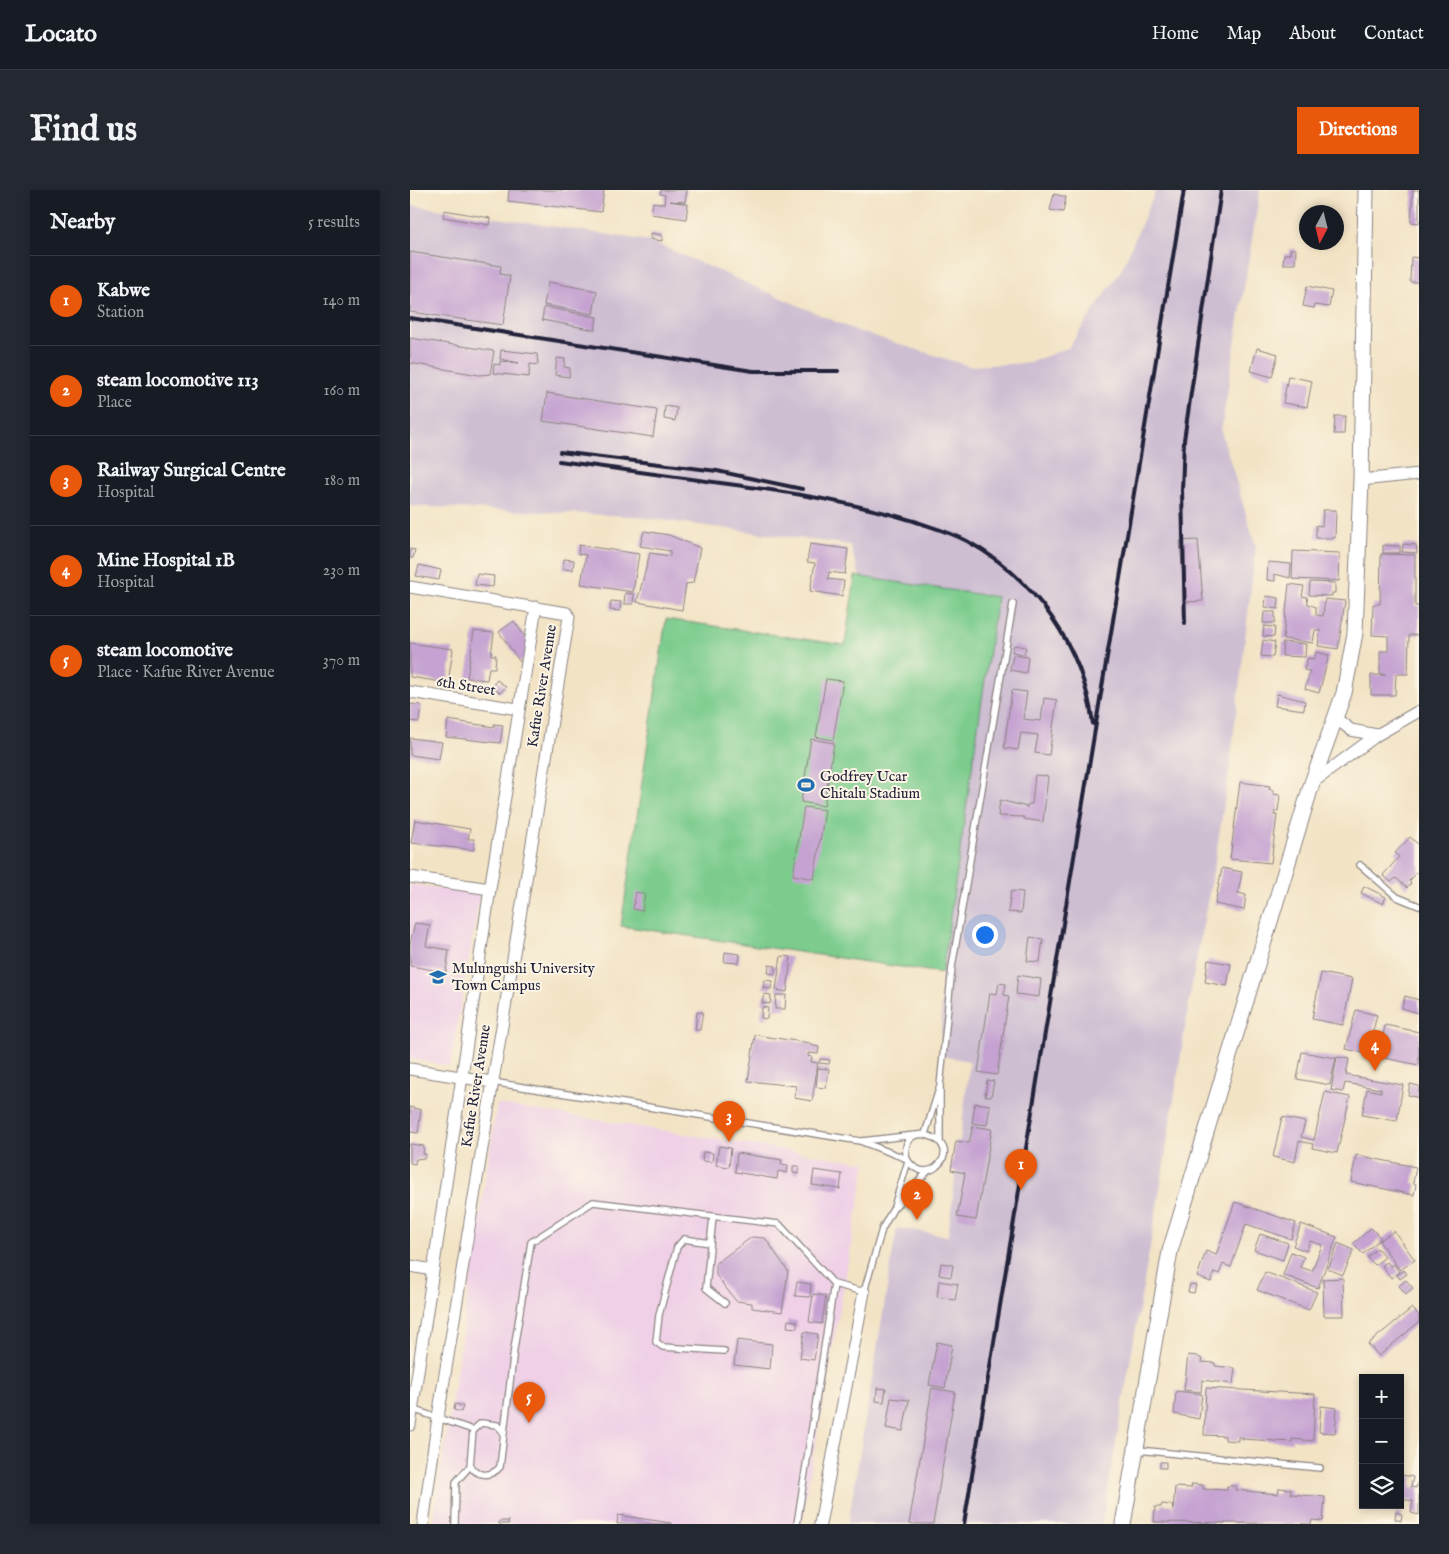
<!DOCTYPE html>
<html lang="en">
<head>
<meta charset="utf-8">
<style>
	:root { --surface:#171b24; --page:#242831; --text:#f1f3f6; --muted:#9ea1a6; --line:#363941; --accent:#ea580c }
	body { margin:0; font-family:"IM FELL English",serif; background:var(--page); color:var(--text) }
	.controls { position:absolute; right:15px; bottom:15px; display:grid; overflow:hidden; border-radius:0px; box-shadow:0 2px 8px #0003 }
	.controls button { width:45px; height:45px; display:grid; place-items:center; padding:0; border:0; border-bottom:1px solid var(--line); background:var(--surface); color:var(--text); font:25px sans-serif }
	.compass { position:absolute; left:889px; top:15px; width:45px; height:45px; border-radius:50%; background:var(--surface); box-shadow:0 2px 8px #0003; rotate:187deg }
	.you { position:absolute; left:574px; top:744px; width:18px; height:18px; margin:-12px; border:4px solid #fff; border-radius:50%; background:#1a73e8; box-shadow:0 0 0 8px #1a73e833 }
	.badge { display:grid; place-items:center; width:32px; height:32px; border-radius:50%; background:var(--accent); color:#fff; font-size:16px; font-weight:700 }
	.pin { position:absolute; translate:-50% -41px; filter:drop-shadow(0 1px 2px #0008) }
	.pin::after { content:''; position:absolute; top:26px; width:18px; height:15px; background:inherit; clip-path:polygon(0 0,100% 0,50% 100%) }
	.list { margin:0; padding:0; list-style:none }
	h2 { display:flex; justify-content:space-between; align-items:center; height:65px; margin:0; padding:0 20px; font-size:21px }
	h2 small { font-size:16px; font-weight:400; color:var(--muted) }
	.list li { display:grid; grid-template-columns:32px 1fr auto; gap:15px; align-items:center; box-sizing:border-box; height:90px; padding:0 20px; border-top:1px solid var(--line) }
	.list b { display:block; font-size:19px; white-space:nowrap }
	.list p { margin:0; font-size:16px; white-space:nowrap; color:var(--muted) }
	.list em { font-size:16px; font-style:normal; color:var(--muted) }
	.icon { flex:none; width:28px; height:28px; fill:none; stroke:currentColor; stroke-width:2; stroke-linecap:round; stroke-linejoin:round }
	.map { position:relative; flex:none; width:1009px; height:1334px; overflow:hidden; border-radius:0px }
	header { display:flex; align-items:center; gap:30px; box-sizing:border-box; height:70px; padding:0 25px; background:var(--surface); border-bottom:1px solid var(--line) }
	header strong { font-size:24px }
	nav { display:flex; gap:28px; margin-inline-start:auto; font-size:18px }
	.intro { display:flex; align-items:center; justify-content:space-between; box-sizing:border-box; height:120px; padding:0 30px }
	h1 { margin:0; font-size:35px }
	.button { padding:12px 22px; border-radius:0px; background:var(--accent); color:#fff; font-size:18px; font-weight:700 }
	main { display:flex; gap:30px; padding:0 30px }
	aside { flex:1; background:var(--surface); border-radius:0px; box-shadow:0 2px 8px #0003 }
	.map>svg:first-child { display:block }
</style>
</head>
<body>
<header>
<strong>Locato</strong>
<nav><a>Home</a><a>Map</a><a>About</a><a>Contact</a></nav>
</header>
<div class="intro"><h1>Find us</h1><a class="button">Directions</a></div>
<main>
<aside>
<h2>Nearby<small>5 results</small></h2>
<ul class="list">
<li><span class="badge">1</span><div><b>Kabwe</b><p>Station</p></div><em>140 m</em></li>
<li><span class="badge">2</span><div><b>steam locomotive 113</b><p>Place</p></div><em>160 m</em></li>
<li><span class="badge">3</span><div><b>Railway Surgical Centre</b><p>Hospital</p></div><em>180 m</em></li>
<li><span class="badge">4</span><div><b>Mine Hospital 1B</b><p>Hospital</p></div><em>230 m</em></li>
<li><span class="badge">5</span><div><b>steam locomotive</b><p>Place · Kafue River Avenue</p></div><em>370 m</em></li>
</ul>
</aside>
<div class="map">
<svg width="1009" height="1334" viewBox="0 0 1009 1334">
	<rect width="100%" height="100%" fill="#fcf5e5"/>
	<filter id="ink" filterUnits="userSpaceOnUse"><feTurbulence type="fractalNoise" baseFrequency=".02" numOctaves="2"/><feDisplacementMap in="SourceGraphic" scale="10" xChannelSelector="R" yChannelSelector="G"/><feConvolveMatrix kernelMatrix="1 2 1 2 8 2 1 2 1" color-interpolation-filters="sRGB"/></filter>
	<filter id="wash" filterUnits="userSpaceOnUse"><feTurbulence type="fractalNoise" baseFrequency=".0096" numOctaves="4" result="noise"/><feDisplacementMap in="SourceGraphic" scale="20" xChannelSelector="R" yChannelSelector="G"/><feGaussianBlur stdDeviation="1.12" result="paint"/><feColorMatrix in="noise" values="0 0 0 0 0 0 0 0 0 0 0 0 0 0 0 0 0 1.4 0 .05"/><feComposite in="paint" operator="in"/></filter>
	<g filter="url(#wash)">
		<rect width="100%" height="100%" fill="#f2e3c5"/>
		<path fill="#efd0e6" d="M0,694L70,705L40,876L0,869Z
			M87,914L456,973L391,1334H23Z"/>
		<path fill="#cdbed2" d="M746,0H850L811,241L846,357L819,583L804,677L783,787L751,993L692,1334H438L487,1038L538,1046L560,871L531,866L532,783L587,407L450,387L440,355L221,326L0,316V15L240,51L447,141L559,176L618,173L658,158L712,79Z"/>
		<path fill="#7ccc8d" stroke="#4f7764" d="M445,386L587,407L532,783L211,736L256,429L435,455Z"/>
		<g id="blocks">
			<path fill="#c5a2d1" d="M99,0H194L191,22L98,11Z
				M251,0H277L275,12L259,11L278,14L276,29L241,24L243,12L254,14L255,5L250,4Z
				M1003,0H1009V33L1001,32Z
				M644,4L656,7L653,22L640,20Z
				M34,20L80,28L79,35L33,27Z
				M241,43L252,45V51L241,49Z
				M880,59H886L885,74H873L874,64H880Z
				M0,62L91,76L90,84L100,86L93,135L0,122Z
				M1001,67L1009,68V92H1000Z
				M138,92L187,101L183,124L134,115Z
				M897,96L922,101L919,117L905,115L904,118L893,116Z
				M134,117L187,127L185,140L132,130Z
				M0,148L84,161L80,184L69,185L0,173Z
				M847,158L868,164L862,187L841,181Z
				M91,160L127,164L128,175L120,174L119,187L83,183L84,174L90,175V171L109,173L90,169Z
				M147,168L155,169L154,177L160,178L159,187L145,185Z
				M878,186L902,191L897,217L873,213Z
				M137,203L247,220L243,247L133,231Z
				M255,216L267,218L265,231L254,229Z
				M925,226H935L934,244H924Z
				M913,320H926L925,348H906V335L912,336Z
				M234,341L259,345L290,358L283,393L276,394L272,420L227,412L240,363L260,366V361L230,356Z
				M788,350L793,411L775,412L770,351Z
				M400,354L438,359L435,384L419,382L418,389L434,391L432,406L400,401L405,373L397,372Z
				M993,354L1006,355L1007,363L992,362Z
				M169,355L229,364L223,402L171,394L176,365L168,364Z
				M973,355L990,356V363H973Z
				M0,359L5,360L3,368H0Z
				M883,361L930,363L929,391L882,389Z
				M971,364L1005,365V416H1009V445H999L998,484H986L985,505H961V485H976L970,484V461H978V446L962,445L963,414H970Z
				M154,369L164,370L163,380L153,379Z
				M858,372L881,374L880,388L865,384V391L857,390Z
				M9,375L31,380L29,390L6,386Z
				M67,384L84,386L83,397L65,395Z
				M900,392L925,393V403H922V406L899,405Z
				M879,394L894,396L892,406L897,407L898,414L906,417V425L913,426L915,409L935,411L928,459L908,456L910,440H905L903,453L873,449Z
				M215,403L224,404L223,414H214Z
				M856,406L869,408L868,419L855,417Z
				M201,411L211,412L210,421L200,420Z
				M854,422H865V433H853Z
				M104,431L125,461L110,472L89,442Z
				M854,436L865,437L864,447L853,446Z
				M64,441L84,443L81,465H86L85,478H79L77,490L57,488Z
				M853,450L865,452L863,467L851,466Z
				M873,452L896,454L895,467L872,466Z
				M0,453L43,459L38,493L0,487Z
				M604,455L616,457L614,464L602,462Z
				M906,462L919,465L909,503L895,499L900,481L894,480L898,468L904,469Z
				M603,465L618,467L616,483L600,480Z
				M416,489L433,491L423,550L406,547Z
				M87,490L96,497L90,503L82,496Z
				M602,500L617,502L613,529L631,531L634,508L647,510L639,565L625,563L628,545L611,543L608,560L594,558Z
				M867,504L895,511L894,520L865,516Z
				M0,514L11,515L9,532L0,531Z
				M38,530L84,537V534L93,535L90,553L36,547Z
				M0,548L32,552L29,569L0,565Z
				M401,549L424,553L414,616L391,612Z
				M625,585L638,586L633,632L614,629V627L588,626L590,610L617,617L618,614H622Z
				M830,592L860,596L859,599L863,600V604L870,605L868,621H865L864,625H867L861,673L820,669Z
				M394,617L415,620L404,689L383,685Z
				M5,630L60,639L58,649H64V660L1,653Z
				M1000,647L1009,655V681L999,691L1001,693L997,698L986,688L981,692L973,685L989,667L985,663Z
				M812,678L832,682L828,703L836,705L834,720L805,714Z
				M954,696L976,707L973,714L951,703Z
				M601,701L613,702L611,723L598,722Z
				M226,702L235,704L232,721L223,719Z
				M5,733L20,735L16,756L39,760L36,782L0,776V754Z
				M620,747L633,749L630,772L617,771Z
				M315,762L330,764L329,773L314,772Z
				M371,766L381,767L377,802L366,800Z
				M798,770L821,774L817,796L795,792Z
				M359,775L366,776L365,784L358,783Z
				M911,783L942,789L933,835L902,829Z
				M608,785L631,789L629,807L606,804Z
				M355,790L363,791L361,799L353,798Z
				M589,793L596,794L594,805L599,806L587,885L568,882L580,803L587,804Z
				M354,804L361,805L360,814L352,813Z
				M366,805H376L375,819H365Z
				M995,806L1009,810V823L992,818Z
				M352,817L358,818L357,829L351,828Z
				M946,820L967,825L960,853L963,854L962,858L968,859L966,866L936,859Z
				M287,822H293L290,840H285Z
				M975,835L1009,842V875L969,867Z
				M345,845L400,853V855L409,857L408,864L398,863V866L402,867L401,872L408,873L402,911L384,908L386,896L338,891Z
				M892,862L926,868L920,895L887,889Z
				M927,867L939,869L936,885L993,895L987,931L952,925L957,899L971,902V899L935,893L933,902L921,900Z
				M410,869L420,870L419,874L409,873Z
				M408,878L419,879L416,898L406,897Z
				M577,890L584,891L581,907L575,906Z
				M1000,894L1009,896V908L998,905Z
				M915,902L940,907L927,963L902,958L903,954L889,951L885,972L863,967L872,927L895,932L891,947L904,950Z
				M565,913L580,915L577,935L562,933Z
				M0,917L11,920L8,943L0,942Z
				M563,936L582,939L566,1030L547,1027L555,983L541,980L546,951L559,953Z
				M0,954L14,956L13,964H16L15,968L6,969L5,974L0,973Z
				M309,956L321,958L319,977L306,975Z
				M293,962L303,963L302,972L292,971Z
				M327,963L372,970L371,974L378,975L377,983L368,981L367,989L325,982Z
				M946,965L1006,977L1003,993L1006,994L1004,1005L941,992Z
				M383,976H389L388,984L383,983Z
				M404,980L432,984L430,999L402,995Z
				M825,1012L886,1033L881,1049L836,1034L821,1077L813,1074L809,1084L804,1082L801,1092L787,1087L796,1061L806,1065Z
				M891,1034L927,1047L908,1098L873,1085L881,1062L894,1067L890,1077L902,1081L912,1055L900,1051L896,1061L883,1056Z
				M961,1038L971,1048L953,1064L943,1054Z
				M984,1041L1005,1070L990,1080L969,1051Z
				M850,1044L878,1053L873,1070L844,1060Z
				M342,1047L355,1048L378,1081L372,1122L342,1118V1113L326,1111L306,1085V1073Z
				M928,1053L944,1060L933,1085L918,1079Z
				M967,1058L975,1067L965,1075L957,1067Z
				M977,1072L981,1077L984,1074L989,1082L981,1088L972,1076Z
				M531,1073L543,1075L541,1087L529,1085Z
				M994,1080L997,1084L990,1089L987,1085Z
				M855,1082L907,1102L899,1120L847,1100Z
				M933,1088L934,1126H914L913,1089Z
				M996,1090L1003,1098L996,1104L989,1096Z
				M529,1091L548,1094L545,1110L527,1107Z
				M387,1092L401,1094L400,1107L385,1106Z
				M780,1094L786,1095L784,1103L778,1102Z
				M403,1104L416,1106L412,1134L399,1132Z
				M1002,1118L1009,1125V1132L969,1166L958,1154Z
				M378,1130L387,1131V1138L377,1137Z
				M394,1142L408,1144L404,1170L390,1168Z
				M327,1150L362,1154L360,1179L324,1175Z
				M527,1152L542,1155L535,1198L519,1195Z
				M778,1165L787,1166L792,1169L791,1172L805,1173V1176L825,1178L823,1194L792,1190L791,1202L774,1200Z
				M467,1198L476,1199L474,1212L466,1211Z
				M522,1198L545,1202L523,1334H499Z
				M796,1198L905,1204L903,1251L882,1249V1252L832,1249L833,1247H828V1251L815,1250V1246L794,1245Z
				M766,1201L792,1204L789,1229L764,1224Z
				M481,1208L499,1210L493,1241L476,1238Z
				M45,1214L53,1216L51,1222L44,1220Z
				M911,1216L927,1218L925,1243L909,1242Z
				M750,1272H756V1278H750Z
				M992,1285L1003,1287L1001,1297L1006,1298L1009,1289V1325L1001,1323L1003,1311L990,1309Z
				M782,1294L793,1295V1299L817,1300V1296H826L825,1300L868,1304L869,1298L881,1299V1304L915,1307L913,1331L902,1330L901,1334L744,1332L745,1317H751L752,1314L762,1315L763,1321L765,1297L781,1298Z
				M986,1322L992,1324L991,1331L985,1329Z
				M208,1325L261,1333V1334H207Z
				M89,1331H99L98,1334H89Z"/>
		</g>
	</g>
	<g filter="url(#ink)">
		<use href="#blocks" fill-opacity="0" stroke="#8a8280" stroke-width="1"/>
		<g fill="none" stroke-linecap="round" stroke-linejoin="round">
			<g stroke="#8a8280" stroke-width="8">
				<path id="lane" d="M950,675L987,707L1009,716
					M82,892L450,951L497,969C503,980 516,985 526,977C558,950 486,924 497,969
					M530,896L542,777L603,414
					M515,944L530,896V952
					M452,951L505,945
					M484,1017L498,971
					M303,1026L296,1098L315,1113
					M300,1053L274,1049L267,1057L249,1125L246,1152L253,1157L314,1161
					M2,1219L63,1240
					M94,1243L104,1159L121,1052L183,1012L369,1034L424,1094L454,1102L472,1039L483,1019L518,981
					M728,1260L910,1278
					M45,1334L46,1292L60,1276L63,1240L71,1233L87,1235L94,1243L90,1277C81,1287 68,1287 60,1276
					M387,1334L424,1094"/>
			</g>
			<g stroke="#8a8280" stroke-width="13">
				<path id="street" d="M951,290L1009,284
					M0,397L157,423L159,427L28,1227L13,1334
					M0,502L108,519
					M924,527L941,540L967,545
					M902,593L967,545L1009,521
					M0,687L80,699
					M0,879L82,892
					M0,1076L23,1080
					M0,1235L80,699L126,417
					M410,1334L454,1102"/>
			</g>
			<g stroke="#8a8280" stroke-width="17">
				<path id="secondary" d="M713,1334L760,1061L902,593L934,503L945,443L951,290L956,0"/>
			</g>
			<use href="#lane" stroke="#fff" stroke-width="5.5"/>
			<use href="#street" stroke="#fff" stroke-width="11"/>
			<use href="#secondary" stroke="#fff" stroke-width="15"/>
			<path stroke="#22223b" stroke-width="4" d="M0,128L343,181H428
				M150,262L307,281L392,299
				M149,271C211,280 272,288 333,296C391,304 448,314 504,331C521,337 540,342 557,351C626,389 673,457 683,534
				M775,433L772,300L774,250L811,0
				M554,1334L774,0"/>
		</g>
	</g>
	<defs>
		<g id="stadium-bare" transform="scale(1.35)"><path d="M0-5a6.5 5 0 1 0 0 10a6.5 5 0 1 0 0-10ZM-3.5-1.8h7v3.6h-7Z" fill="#1f6fb2" stroke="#fcf5e5" stroke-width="2.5" paint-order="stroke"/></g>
		<g id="university-bare" transform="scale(1.35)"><path d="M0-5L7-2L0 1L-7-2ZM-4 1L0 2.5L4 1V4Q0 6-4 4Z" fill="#1f6fb2" stroke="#fcf5e5" stroke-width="2.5" paint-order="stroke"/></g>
	</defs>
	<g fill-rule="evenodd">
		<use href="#stadium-bare" x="396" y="595"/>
		<use href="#university-bare" x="28" y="787"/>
	</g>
	<g text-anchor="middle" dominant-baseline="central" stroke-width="4" stroke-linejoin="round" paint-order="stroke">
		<g font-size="15" fill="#22223b" stroke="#fcf5e5">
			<text transform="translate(56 496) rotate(9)">6th Street</text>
			<text transform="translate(132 496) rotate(-81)">Kafue River Avenue</text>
			<text transform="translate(66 896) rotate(-81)">Kafue River Avenue</text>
		</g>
		<g font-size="15" fill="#22223b" stroke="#fcf5e5" text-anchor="start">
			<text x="410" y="586">Godfrey Ucar<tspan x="410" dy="17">Chitalu Stadium</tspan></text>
			<text x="42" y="778">Mulungushi University<tspan x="42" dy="17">Town Campus</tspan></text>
		</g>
	</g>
</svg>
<div class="controls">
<button>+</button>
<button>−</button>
<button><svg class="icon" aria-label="layers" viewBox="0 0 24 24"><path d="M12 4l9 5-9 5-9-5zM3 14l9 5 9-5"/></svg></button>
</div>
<svg class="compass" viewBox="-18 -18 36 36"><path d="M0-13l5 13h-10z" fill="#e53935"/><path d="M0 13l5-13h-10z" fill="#9ea1a6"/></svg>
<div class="you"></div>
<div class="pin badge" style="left:611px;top:1000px">1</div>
<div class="pin badge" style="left:507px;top:1030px">2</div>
<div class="pin badge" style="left:319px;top:952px">3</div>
<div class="pin badge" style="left:965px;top:881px">4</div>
<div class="pin badge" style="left:119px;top:1233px">5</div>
</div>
</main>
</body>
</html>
